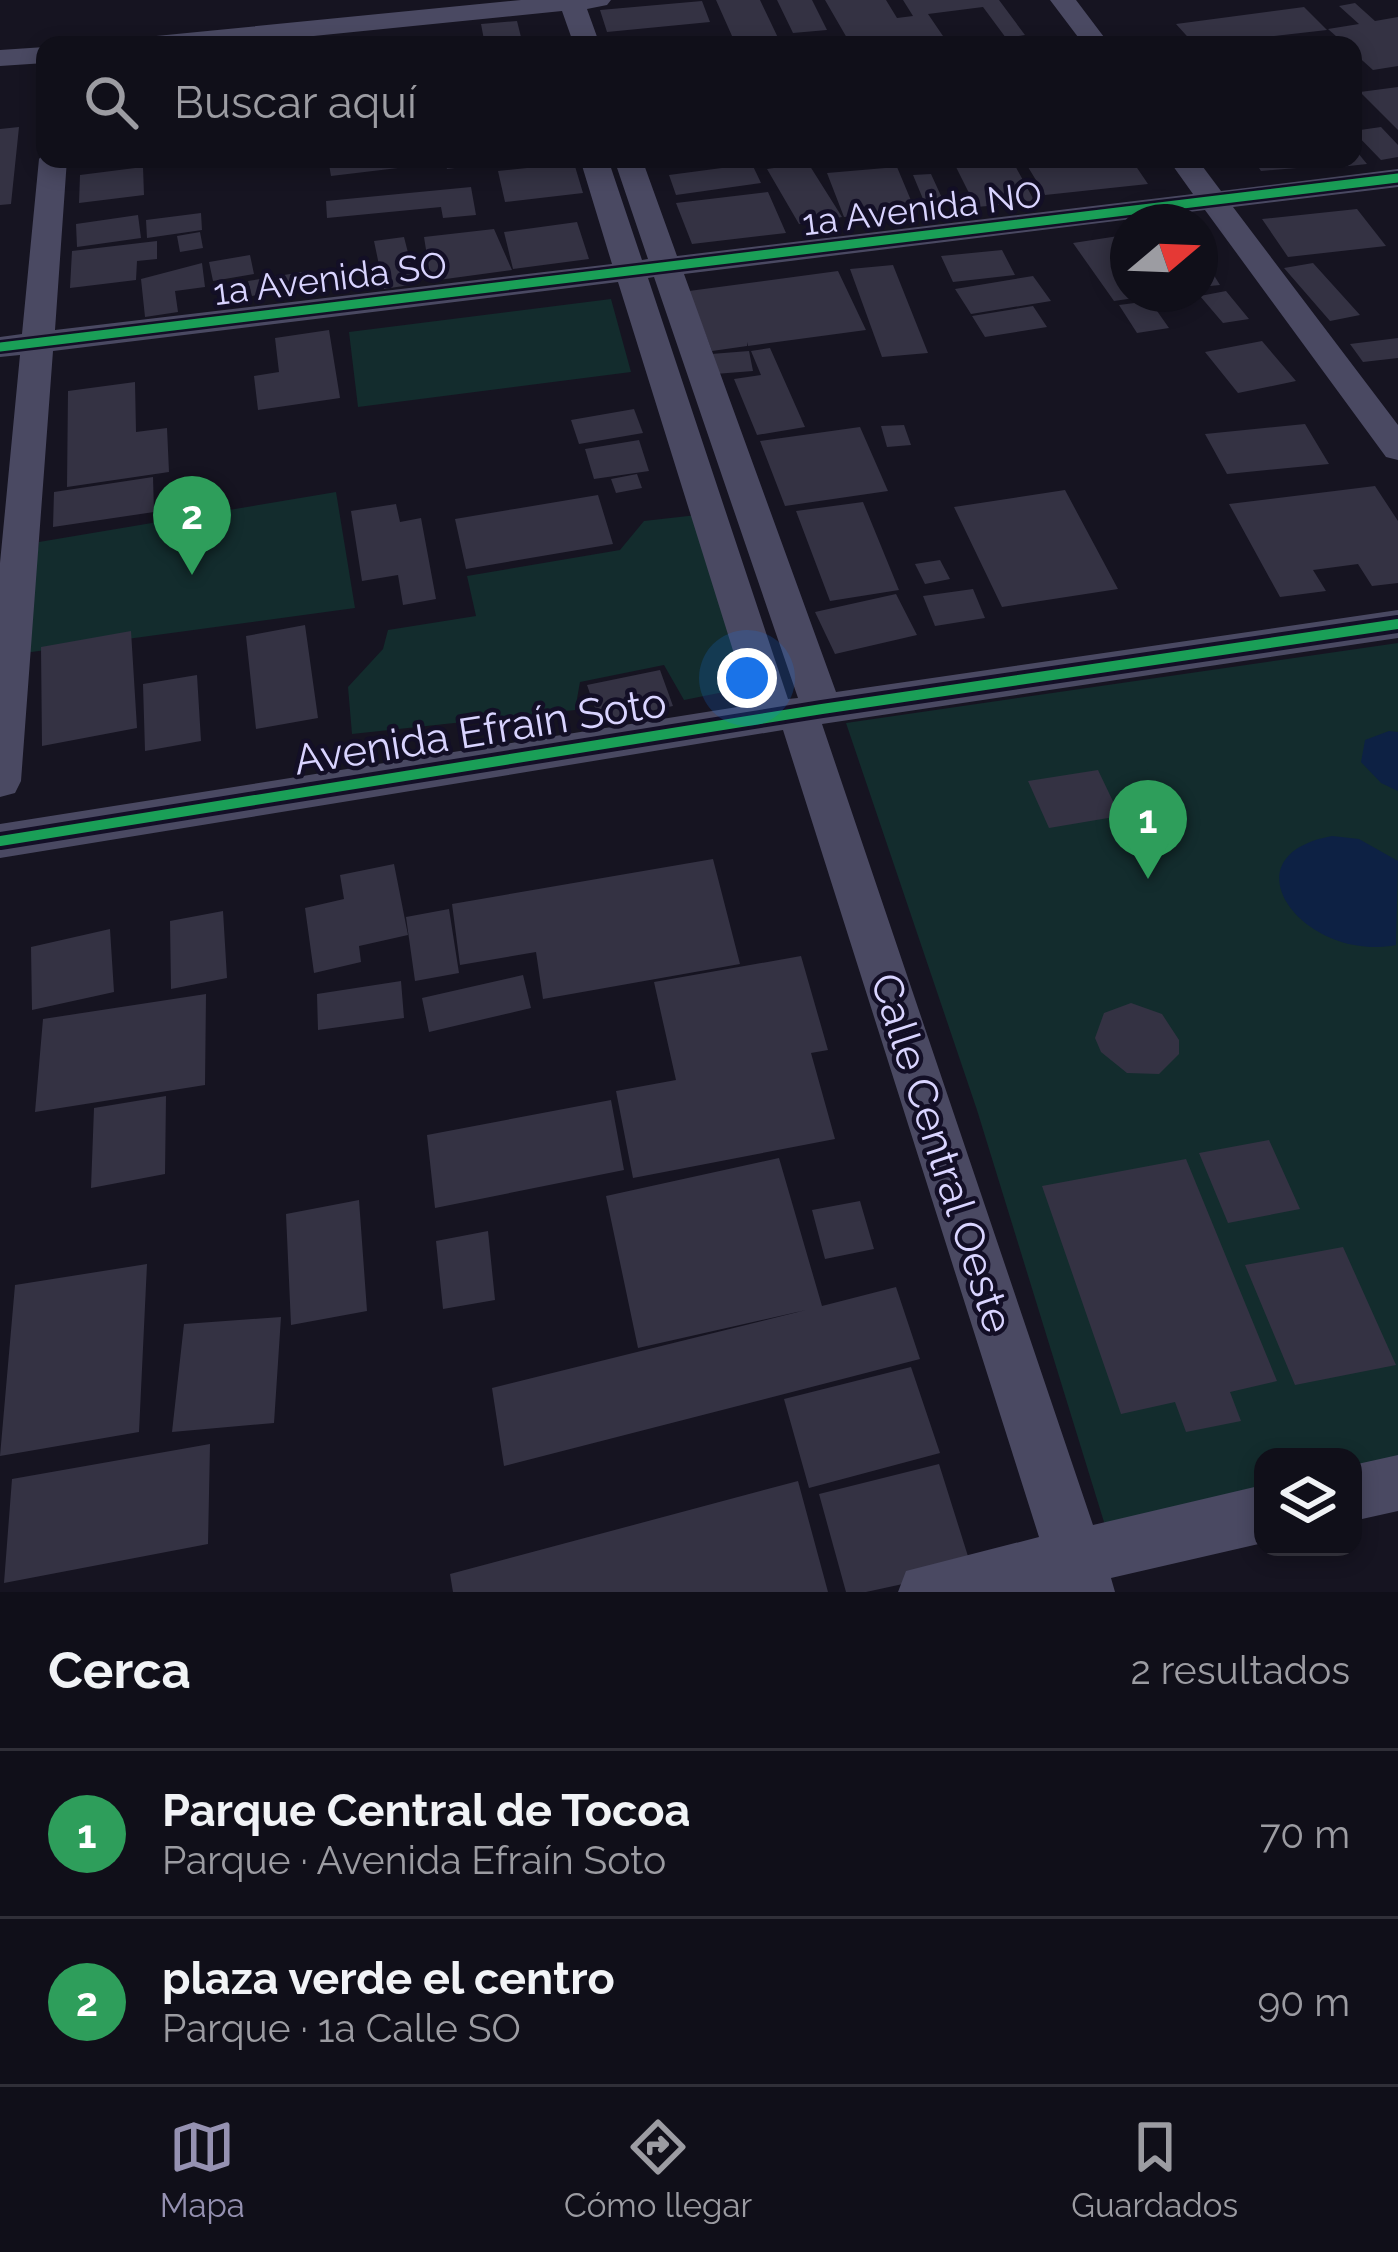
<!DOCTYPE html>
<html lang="es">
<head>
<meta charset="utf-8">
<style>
	:root { --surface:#100f19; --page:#191822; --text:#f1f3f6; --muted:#9c9ca2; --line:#302f38; --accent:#9591b1 }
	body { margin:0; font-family:Raleway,sans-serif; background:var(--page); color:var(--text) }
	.controls { position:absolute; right:36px; bottom:36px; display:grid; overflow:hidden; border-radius:24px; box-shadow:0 6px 18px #0003 }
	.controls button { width:108px; height:108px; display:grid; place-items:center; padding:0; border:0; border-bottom:3px solid var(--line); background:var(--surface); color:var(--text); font:60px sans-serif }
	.compass { position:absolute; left:1110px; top:204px; width:108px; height:108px; border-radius:50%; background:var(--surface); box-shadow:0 6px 18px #0003; rotate:71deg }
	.you { position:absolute; left:747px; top:678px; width:42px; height:42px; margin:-30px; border:9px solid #fff; border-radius:50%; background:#1a73e8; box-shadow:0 0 0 18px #1a73e833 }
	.badge { display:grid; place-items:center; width:78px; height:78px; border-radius:50%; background:var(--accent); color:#fff; font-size:39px; font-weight:700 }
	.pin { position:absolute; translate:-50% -99px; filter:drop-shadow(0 3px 6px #0008) }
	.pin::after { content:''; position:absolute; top:63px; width:42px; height:36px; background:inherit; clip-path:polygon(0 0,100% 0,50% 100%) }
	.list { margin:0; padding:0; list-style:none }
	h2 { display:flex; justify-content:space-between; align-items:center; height:156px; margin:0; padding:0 48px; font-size:51px }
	h2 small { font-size:39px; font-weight:400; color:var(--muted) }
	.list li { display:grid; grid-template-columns:78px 1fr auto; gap:36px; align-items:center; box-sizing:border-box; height:168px; padding:0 48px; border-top:3px solid var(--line) }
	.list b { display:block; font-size:45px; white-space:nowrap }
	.list p { margin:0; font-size:39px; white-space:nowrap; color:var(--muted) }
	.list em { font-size:39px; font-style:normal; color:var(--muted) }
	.icon { flex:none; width:66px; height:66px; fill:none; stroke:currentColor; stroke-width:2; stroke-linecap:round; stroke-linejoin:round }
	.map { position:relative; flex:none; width:1398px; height:1592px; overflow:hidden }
	.search { position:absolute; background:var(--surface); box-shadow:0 6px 18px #0003; left:36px; right:36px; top:36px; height:132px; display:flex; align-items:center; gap:30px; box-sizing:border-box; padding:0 42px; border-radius:24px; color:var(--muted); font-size:45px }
	.sheet { height:492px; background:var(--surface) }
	nav { display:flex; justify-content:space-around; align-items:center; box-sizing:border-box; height:168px; border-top:3px solid var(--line); background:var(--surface); font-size:33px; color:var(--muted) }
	nav a { display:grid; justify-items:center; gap:6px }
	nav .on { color:var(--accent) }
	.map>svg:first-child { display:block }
</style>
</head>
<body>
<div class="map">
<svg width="1398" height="1592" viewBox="0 0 1398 1592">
	<rect width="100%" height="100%" fill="#161421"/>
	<path fill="#132c2d" d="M611,299L631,372L358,407L349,332Z
		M336,492L355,608L24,653L39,542Z
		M697,515L754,686L684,700L664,665L580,682L575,710L352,734L348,687L383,649L388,630L476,616L467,576L620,550L644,521Z
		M1398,643V1483L1353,1493V1457H1263V1514L1112,1548L977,1110L846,723Z"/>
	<path fill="#0d2144" d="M1389,731L1398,732V791L1381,783L1361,762L1365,740Z
		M1332,836L1359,839L1398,861L1396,945C1304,963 1222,856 1332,836Z"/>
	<path fill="#343243" d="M716,0H760L781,44L736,45Z
		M777,0H812L827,30L793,33Z
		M825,0H886L897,18L913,16L903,0H999L1025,35L1006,38L983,7L928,14L943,36L911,40L914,45H851Z
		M702,1L710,22L607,32L600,10Z
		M1355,3L1375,21L1398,17V66L1373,70L1353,52V45H1346L1328,29L1359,24L1339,6Z
		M1304,7L1327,30L1195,45L1176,24Z
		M517,21L523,45H485L481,24Z
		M1398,87V130L1360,92Z
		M19,127L11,204L0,205V129Z
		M1381,127L1398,145V157L1381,160L1353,131Z
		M1353,147L1367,164L1331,168L1324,159H1353Z
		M328,159H396L398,168L331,176Z
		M444,159H502V162L447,169Z
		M1131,159L1148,184L1045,195L1028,167Z
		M1253,159H1304L1309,167L1261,171Z
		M1013,162L1035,202L976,207L956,167Z
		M574,163L583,193L505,202L498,171Z
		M808,163L842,217L799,224L767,169Z
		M752,164L761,183L676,195L669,175Z
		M143,167L144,195L79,203L80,175Z
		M897,167L915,210L844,217L827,173Z
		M931,174L942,198L923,199L913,175Z
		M471,187L476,215L443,218L441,207L327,218L326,201Z
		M768,192L786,233L692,244L676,203Z
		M1357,209L1386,246L1288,257L1262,219Z
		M201,213L202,230L147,238L146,220Z
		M138,215L141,238L77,247L76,224Z
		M577,222L589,259L513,269L504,232Z
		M494,229L512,270L431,281L424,237Z
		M200,232L203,248L180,252L177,236Z
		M1125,235L1128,294L1141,297L1114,301L1073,243Z
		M404,237L416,284L384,289L374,241Z
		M157,241V259L137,261L136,280L70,288L72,251Z
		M1002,250L1015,275L953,282L941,256Z
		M1200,253L1220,285L1200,287Z
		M250,255L254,274L213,281L209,262Z
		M202,263L205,287L175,291L178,312L145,317L141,279Z
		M1313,263L1360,315L1330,321L1284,268Z
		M893,265L928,353L882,357L850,269Z
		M308,271L312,286L252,296L248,281Z
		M838,271L866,330L748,346L747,342V346L712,351L689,291Z
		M1033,276L1051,301L971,314L955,289Z
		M1226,291L1249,319L1223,323L1200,296Z
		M1150,301L1169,328L1137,333L1119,305Z
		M1033,306L1047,327L985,337L972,316Z
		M329,330L340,398L258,410L254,376L279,372L275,338Z
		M1398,338V358L1363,362L1350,344Z
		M1262,341L1296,381L1238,393L1205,352Z
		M770,348L805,427L757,435L734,379L761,375L751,351Z
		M749,351L753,371L715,374L711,354Z
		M135,382L136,432L167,428L169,472L67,487L68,391Z
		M634,409L643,433L579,444L571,420Z
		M1305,424L1329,464L1227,474L1205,434Z
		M904,425L911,445L887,447L881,426Z
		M860,427L888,491L785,506L760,441Z
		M639,440L649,471L594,479L585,449Z
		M637,474L642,488L616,493L611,479Z
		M153,477L154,512L53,527L54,492Z
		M1375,486L1398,521V583L1372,586L1358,564L1313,570L1326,591L1280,597L1229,504Z
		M1065,490L1118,589L1002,607L954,507Z
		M598,495L613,544L466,569L455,519Z
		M863,502L899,590L830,601L796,511Z
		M396,504L400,522L421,518L436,599L403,605L398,575L362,581L351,511Z
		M940,560L950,579L925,584L915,564Z
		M973,589L985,618L935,626L923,596Z
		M896,594L917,635L835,654L815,612Z
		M305,625L318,718L256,729L246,636Z
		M131,631L137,728L42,746L41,647Z
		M660,670L673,706L600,722L587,685Z
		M197,675L201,741L145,751L143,684Z
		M1098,770L1120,816L1049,828L1028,781Z
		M713,859L740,964L543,999L536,952L460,965L452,904Z
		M394,864L408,935L359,946L361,962L314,973L305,908L344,899L340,875Z
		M449,909L459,973L415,981L406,917Z
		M223,911L227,978L171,989L170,921Z
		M110,929L114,992L32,1010L31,947Z
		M801,956L828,1050L811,1053L835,1139L633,1178L616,1091L676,1080L654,982Z
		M523,975L531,1008L429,1032L422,998Z
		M401,981L404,1018L318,1030L317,994Z
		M206,994L205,1085L35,1112L43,1019Z
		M1131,1003L1162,1014L1179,1040V1054L1159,1074L1127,1073L1101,1052L1095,1038L1104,1013Z
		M166,1096L165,1174L91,1188L94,1108Z
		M611,1100L624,1170L435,1208L427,1135Z
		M1269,1140L1300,1209L1228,1223L1199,1153Z
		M779,1158L822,1306L896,1287L920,1359L504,1466L492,1388L806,1310L638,1348L606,1196Z
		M1186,1159L1277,1381L1230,1392L1241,1421L1186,1432L1175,1402L1121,1414L1042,1186Z
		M359,1200L367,1311L291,1325L286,1214Z
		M860,1201L874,1249L825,1259L812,1210Z
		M488,1231L495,1300L443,1309L436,1241Z
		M1343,1247L1396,1365L1295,1385L1245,1265Z
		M147,1264L139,1432L0,1456L15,1285Z
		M281,1317L274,1423L172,1432L184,1324Z
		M911,1367L940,1453L809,1488L784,1399Z
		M210,1444L208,1544L4,1583L12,1479Z
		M939,1464L972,1569L866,1592H846L819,1494Z
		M798,1481L828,1592H453L450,1574Z"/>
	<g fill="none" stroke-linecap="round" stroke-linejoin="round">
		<path fill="#4a4962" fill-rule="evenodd" d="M521,0H611L607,5L587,9L600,45H574L562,11L225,45H133L146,37Z
			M1050,0H1076L1110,45H1084Z
			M45,47V63L0,66V50Z
			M45,152V159H67L55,330L612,264L580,159H608L642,260L648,259L614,159H642L677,256L1193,194L1168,159H1197L1221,191L1398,169V187L1233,207L1398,425V460L1386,457L1205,210L684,274L836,692L1398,610V638L822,724L1093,1525L1263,1485V1543L1111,1578L1115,1592H898L906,1571L1039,1537L783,730L0,858V824L750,705L618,282L53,351L21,781L15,793L0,797V563L20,355L0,357V337L22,334L39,159ZM654,277L798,698L788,699L648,278Z
			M1398,1455V1511L1353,1521V1465Z"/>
		<g stroke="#130f26" stroke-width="14">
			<path id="cycleway-far1" d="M0,347L1398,178"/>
		</g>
		<g stroke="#130f26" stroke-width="18">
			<path id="cycleway" d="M0,841L822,709L1398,624"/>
		</g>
		<use href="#cycleway-far1" stroke="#1a9f57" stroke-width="9"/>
		<use href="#cycleway" stroke="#1a9f57" stroke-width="10"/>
	</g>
	<g text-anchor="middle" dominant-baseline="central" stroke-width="9" stroke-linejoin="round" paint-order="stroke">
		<g font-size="36" fill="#d9d4ff" stroke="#130f26">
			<text transform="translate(922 208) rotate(-7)">1a Avenida NO</text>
			<text transform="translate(330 278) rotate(-7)">1a Avenida SO</text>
		</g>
		<g font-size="42" fill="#d9d4ff" stroke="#130f26">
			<text transform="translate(480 731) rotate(-9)">Avenida Efraín Soto</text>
			<text transform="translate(942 1153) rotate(72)">Calle Central Oeste</text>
		</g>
	</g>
</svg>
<div class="controls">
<button><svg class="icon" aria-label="layers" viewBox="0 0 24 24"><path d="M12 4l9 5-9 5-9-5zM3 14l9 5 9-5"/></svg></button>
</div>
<svg class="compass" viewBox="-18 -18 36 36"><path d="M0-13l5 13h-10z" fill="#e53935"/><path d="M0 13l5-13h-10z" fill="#9c9ca2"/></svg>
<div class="you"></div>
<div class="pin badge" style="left:1148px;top:879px;background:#2e9e5b">1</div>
<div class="pin badge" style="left:192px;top:575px;background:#2e9e5b">2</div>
<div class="search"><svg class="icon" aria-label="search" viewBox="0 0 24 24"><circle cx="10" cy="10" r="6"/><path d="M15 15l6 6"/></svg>Buscar aquí</div>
</div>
<section class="sheet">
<h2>Cerca<small>2 resultados</small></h2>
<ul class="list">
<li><span class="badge" style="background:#2e9e5b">1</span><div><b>Parque Central de Tocoa</b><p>Parque · Avenida Efraín Soto</p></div><em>70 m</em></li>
<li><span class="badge" style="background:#2e9e5b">2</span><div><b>plaza verde el centro</b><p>Parque · 1a Calle SO</p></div><em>90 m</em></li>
</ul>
</section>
<nav>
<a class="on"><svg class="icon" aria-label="map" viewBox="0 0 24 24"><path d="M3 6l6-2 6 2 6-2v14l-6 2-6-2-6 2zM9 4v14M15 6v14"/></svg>Mapa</a>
<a><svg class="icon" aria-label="directions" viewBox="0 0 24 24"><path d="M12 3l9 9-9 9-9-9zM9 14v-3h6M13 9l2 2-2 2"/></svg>Cómo llegar</a>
<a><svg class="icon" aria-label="saved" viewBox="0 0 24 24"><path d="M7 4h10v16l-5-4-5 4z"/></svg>Guardados</a>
</nav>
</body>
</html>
